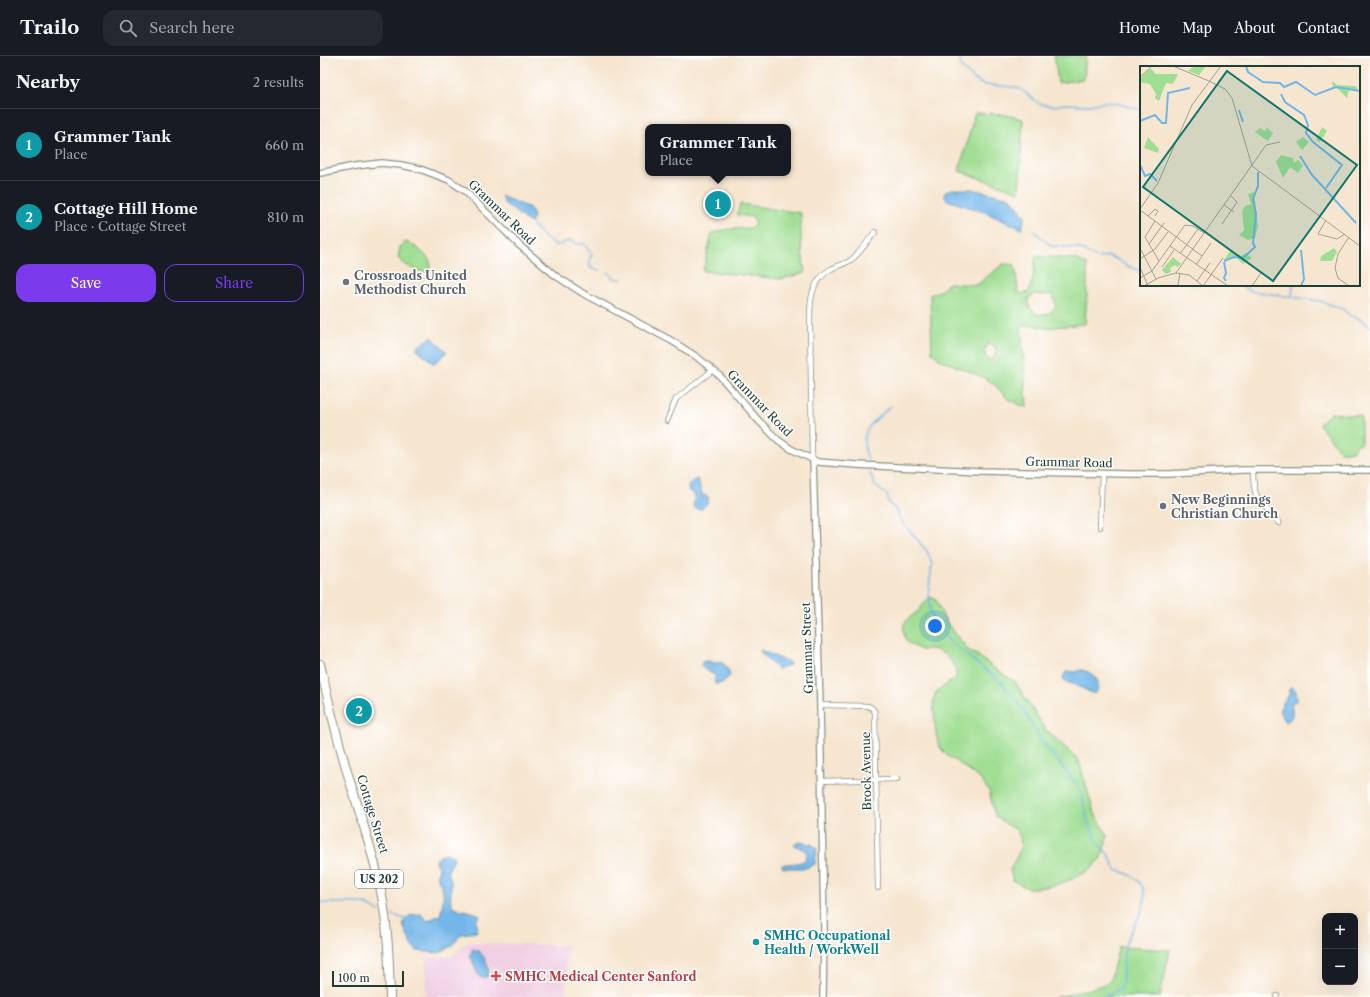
<!DOCTYPE html>
<html lang="en">
<head>
<meta charset="utf-8">
<style>
	:root { --surface:#171b24; --page:#242831; --text:#f1f3f6; --muted:#9ea1a6; --line:#363941; --accent:#7c3aed }
	body { margin:0; font-family:"Libre Caslon Text",serif; background:var(--page); color:var(--text) }
	.controls { position:absolute; right:12px; bottom:12px; display:grid; overflow:hidden; border-radius:8px; box-shadow:0 4px 16px #0002 }
	.controls button { width:36px; height:36px; display:grid; place-items:center; padding:0; border:0; border-bottom:1px solid var(--line); background:var(--surface); color:var(--text); font:20px sans-serif }
	.scale { position:absolute; left:12px; bottom:10px; width:72px; box-sizing:border-box; padding-left:4px; border:2px solid #1f3d34; border-top:0; font-size:11px; line-height:14px; white-space:nowrap; color:#1f3d34; -webkit-text-stroke:3px #fff; paint-order:stroke }
	.you { position:absolute; left:615px; top:570px; width:14px; height:14px; margin:-10px; border:3px solid #fff; border-radius:50%; background:#1a73e8; box-shadow:0 0 0 6px #1a73e833 }
	.badge { display:grid; place-items:center; width:26px; height:26px; border-radius:50%; background:var(--accent); color:#fff; font-size:13px; font-weight:700 }
	.pin { position:absolute; translate:-50% -50%; border:2px solid #fff; box-shadow:0 1px 4px #0006 }
	.popup { position:absolute; left:325px; top:68px; width:146px; height:52px; box-sizing:border-box; display:grid; place-content:center; border-radius:8px; background:var(--surface); filter:drop-shadow(0 1px 3px #0005); font-size:13px; white-space:nowrap; color:var(--muted) }
	.popup b { font-size:15px; color:var(--text) }
	.popup::after { content:''; position:absolute; left:50%; top:100%; margin-left:-8px; border:8px solid transparent; border-top-color:var(--surface) }
	.list { margin:0; padding:0; list-style:none }
	h2 { display:flex; justify-content:space-between; align-items:center; height:52px; margin:0; padding:0 16px; font-size:17px }
	h2 small { font-size:13px; font-weight:400; color:var(--muted) }
	.list li { display:grid; grid-template-columns:26px 1fr auto; gap:12px; align-items:center; box-sizing:border-box; height:72px; padding:0 16px; border-top:1px solid var(--line) }
	.list b { display:block; font-size:15px; white-space:nowrap }
	.list p { margin:0; font-size:13px; white-space:nowrap; color:var(--muted) }
	.list em { font-size:13px; font-style:normal; color:var(--muted) }
	.actions { display:flex; gap:8px; padding:12px 16px }
	.actions a { flex:1; padding:9px 0; border:1px solid var(--accent); border-radius:12px; text-align:center; font-size:14px; color:var(--accent) }
	.actions .main { background:var(--accent); color:#fff }
	.icon { flex:none; width:22px; height:22px; fill:none; stroke:currentColor; stroke-width:2; stroke-linecap:round; stroke-linejoin:round }
	.map { position:relative; flex:none; width:1050px; height:941px; overflow:hidden }
	header { display:flex; align-items:center; gap:24px; box-sizing:border-box; height:56px; padding:0 20px; background:var(--surface); border-bottom:1px solid var(--line) }
	header strong { font-size:19px }
	nav { display:flex; gap:22px; margin-inline-start:auto; font-size:14px }
	.search { width:280px; height:36px; background:var(--page); display:flex; align-items:center; gap:10px; box-sizing:border-box; padding:0 14px; border-radius:12px; color:var(--muted); font-size:15px }
	main { display:flex }
	aside { flex:1; background:var(--surface) }
	.map>svg:first-child { display:block }
</style>
</head>
<body>
<header>
<strong>Trailo</strong>
<div class="search"><svg class="icon" aria-label="search" viewBox="0 0 24 24"><circle cx="10" cy="10" r="6"/><path d="M15 15l6 6"/></svg>Search here</div>
<nav><a>Home</a><a>Map</a><a>About</a><a>Contact</a></nav>
</header>
<main>
<aside>
<h2>Nearby<small>2 results</small></h2>
<ul class="list">
<li><span class="badge" style="background:#0f9aa8">1</span><div><b>Grammer Tank</b><p>Place</p></div><em>660 m</em></li>
<li><span class="badge" style="background:#0f9aa8">2</span><div><b>Cottage Hill Home</b><p>Place · Cottage Street</p></div><em>810 m</em></li>
</ul>
<div class="actions"><a class="main">Save</a><a>Share</a></div>
</aside>
<div class="map">
<svg width="1050" height="941" viewBox="0 0 1050 941">
	<rect width="100%" height="100%" fill="#fff"/>
	<filter id="ink" filterUnits="userSpaceOnUse"><feTurbulence type="fractalNoise" baseFrequency=".025" numOctaves="2"/><feDisplacementMap in="SourceGraphic" scale="8" xChannelSelector="R" yChannelSelector="G"/><feConvolveMatrix kernelMatrix="1 2 1 2 8 2 1 2 1" color-interpolation-filters="sRGB"/></filter>
	<filter id="wash" filterUnits="userSpaceOnUse"><feTurbulence type="fractalNoise" baseFrequency=".012" numOctaves="4" result="noise"/><feDisplacementMap in="SourceGraphic" scale="16" xChannelSelector="R" yChannelSelector="G"/><feGaussianBlur stdDeviation="0.9" result="paint"/><feColorMatrix in="noise" values="0 0 0 0 0 0 0 0 0 0 0 0 0 0 0 0 0 1.4 0 .05"/><feComposite in="paint" operator="in"/></filter>
	<g filter="url(#wash)">
		<rect width="100%" height="100%" fill="#f6e5cf"/>
		<path fill="#f1d0e3" d="M145,887L247,889L246,941H74L106,939V901L132,900Z"/>
		<path fill="#a0de93" stroke="#608e64" fill-rule="evenodd" d="M734,0H766L764,23L738,27Z
			M655,57L681,58L703,63L699,136L639,115Z
			M420,148L481,157V187L485,217L461,223L383,215L392,177L409,173L430,172L434,169L435,165L432,161L417,159Z
			M86,186C96,190 107,198 111,208L109,213L104,216C94,214 86,210 78,202L80,191Z
			M716,200L755,203L767,209V238L765,268L726,272L713,269L701,270L707,352L688,343L675,329L665,322L619,303L612,296L610,239L620,235L629,227L657,229L683,208L695,209L698,236L701,238L709,236L713,222ZM715,238C721,240 726,238 733,239L736,250C727,266 707,259 708,242ZM668,288L673,289L676,292L674,302L669,304L666,301L664,295Z
			M1011,357L1041,360V387L1037,388L1033,395H1025V397L1019,394L999,368Z
			M611,541L616,544L626,566L649,595L657,599L674,612L695,626L725,673L758,703L774,756L788,780C785,787 784,797 780,803C768,821 731,833 710,832C705,832 698,827 693,825L690,814C696,801 709,784 693,772C687,768 681,765 675,760L669,735L660,723L636,705L626,699L619,690L616,677L613,645L616,636L636,622C638,609 624,594 611,593C608,592 605,594 602,594C597,593 591,588 587,586C584,578 580,570 588,563C591,560 595,558 598,555C603,550 605,545 611,541Z
			M799,891L850,894L840,941H735L748,939L758,935L767,934L782,929L790,924Z"/>
		<path fill="#73b6e9" stroke="#497a8e" d="M633,133H651L691,142L705,160L702,173L677,162L667,157L627,144L624,139L626,135Z
			M181,140L210,152C214,156 213,161 212,167L207,165L184,147Z
			M112,281L127,296L114,308L96,292Z
			M376,423L378,424L382,438L389,442L387,448L382,453H377L373,451L375,440L368,434L369,428Z
			M440,594L470,607V609L457,613L442,598Z
			M388,605L395,607L402,606L409,615L410,620L402,627L395,628L394,624L396,621C392,616 385,616 381,609L382,606Z
			M761,614C773,615 785,628 774,638L753,628L746,626L743,623L745,617L747,615L755,616Z
			M971,631L973,632L976,635L977,644L971,648C973,656 974,663 965,666C957,656 961,647 969,639V634Z
			M479,786L491,788L497,792L495,808L486,812H465L462,811V809C471,806 492,810 486,794L476,790L474,788Z
			M126,798L133,800L134,803L128,815C130,822 132,827 131,834C131,838 130,843 131,847C134,856 153,853 160,860L156,866L158,872L156,876L141,878L133,889L119,897L97,895L90,886L83,869C87,858 91,859 101,858L107,865L120,859C122,852 124,842 123,835C122,827 114,822 119,813L116,804L120,800Z
			M153,893C164,895 170,911 168,920L161,922L157,916L150,899Z"/>
		<g fill="none" stroke-linecap="round" stroke-linejoin="round">
			<path stroke="#73b6e9" stroke-width="1.5" d="M640,0V5L642,12L655,24L664,29L684,30L699,32L720,48L733,50L745,48L768,49L786,46L804,49L821,54
				M212,167C215,173 231,189 238,189C242,189 247,185 250,184L257,188H264L272,198L270,202V211L276,214H280
				M714,175L731,190L757,192L778,202L789,200L798,204L807,210L821,215
				M288,216C293,221 295,224 302,223
				M921,229L930,235L1000,245L1023,253L1031,260L1042,264L1050,271
				M972,241L973,229
				M548,404C537,374 551,368 571,350
				M550,417L555,430L567,439L569,447L577,455L581,465L607,495L612,508L609,532L610,556L628,584L682,627L700,648L721,684L755,726L761,736L768,767L778,787L789,799L796,814C815,818 830,829 823,851C820,863 810,875 806,887C802,899 803,918 802,931L791,938L781,941
				M0,846C15,849 34,844 48,849C53,851 55,854 59,856
				M72,859L86,863"/>
		</g>
	</g>
	<g filter="url(#ink)">
		<g fill="none" stroke-linecap="round" stroke-linejoin="round">
			<g stroke="#8a9182" stroke-width="6">
				<path id="minor" d="M347,365L356,343L393,314
					M493,404L492,400L490,264C490,243 491,225 511,213C517,210 525,208 531,204C540,197 548,185 555,176
					M933,414C933,446 940,444 959,467
					M780,471L782,417
					M500,649L548,650L552,652L555,656L558,832
					M501,725L577,723
					M957,941V940"/>
			</g>
			<g stroke="#8a9182" stroke-width="8">
				<path id="tertiary" d="M0,117L35,110L62,107L81,109L100,113L129,124L145,135L199,189L236,220L264,238L352,285L377,301L399,319L438,364L458,384L471,393L498,406L537,409L660,415L807,418H849L923,414H1050
					M493,404L500,649L504,871L503,941"/>
			</g>
			<g stroke="#8a9182" stroke-width="10">
				<path id="trunk" d="M0,608C9,649 19,689 31,729C42,764 54,799 61,835C68,870 69,905 70,941"/>
			</g>
			<use href="#minor" stroke="#fff" stroke-width="4.5"/>
			<use href="#tertiary" stroke="#fff" stroke-width="5.5"/>
			<use href="#trunk" stroke="#fff" stroke-width="8"/>
		</g>
	</g>
	<g fill="#6b7280" stroke="#fff" stroke-width="1.5">
		<circle cx="26" cy="226" r="4"/>
		<circle cx="843" cy="450" r="4"/>
	</g>
	<circle fill="#0f9aa8" stroke="#fff" stroke-width="1.5" cx="436" cy="886" r="4"/>
	<path fill="#e0444e" stroke="#fff" stroke-width="1.5" d="M174 914h4v4h4v4h-4v4h-4v-4h-4v-4h4z"/>
	<g text-anchor="middle" dominant-baseline="central" stroke-width="3" stroke-linejoin="round" paint-order="stroke">
		<rect fill="#fff" stroke="#627771" stroke-width="1" x="35" y="814" width="48" height="18" rx="3"/>
		<g font-size="11" font-weight="bold" fill="#1f3d34">
			<text x="59" y="823">US 202</text>
		</g>
		<g font-size="12" fill="#1f3d34" stroke="#fff">
			<text transform="translate(182 156) rotate(44)">Grammar Road</text>
			<text transform="translate(440 347) rotate(46)">Grammar Road</text>
			<text transform="translate(749 406) rotate(1)">Grammar Road</text>
			<text transform="translate(487 592) rotate(-92)">Grammar Street</text>
			<text transform="translate(546 715) rotate(-91)">Brock Avenue</text>
			<text transform="translate(53 758) rotate(73)">Cottage Street</text>
		</g>
		<g font-size="12" font-weight="bold" fill="#5b616d" stroke="#fff" text-anchor="start">
			<text x="34" y="219">Crossroads United<tspan x="34" dy="14">Methodist Church</tspan></text>
			<text x="851" y="443">New Beginnings<tspan x="851" dy="14">Christian Church</tspan></text>
		</g>
		<g font-size="12" font-weight="bold" fill="#0d838f" stroke="#fff" text-anchor="start">
			<text x="444" y="879">SMHC Occupational<tspan x="444" dy="14">Health / WorkWell</tspan></text>
		</g>
		<g font-size="12" font-weight="bold" fill="#be3a42" stroke="#fff" text-anchor="start">
			<text x="185" y="920">SMHC Medical Center Sanford</text>
		</g>
	</g>
	<g transform="translate(820 10)">
		<rect width="220" height="220" fill="#f6e5cf"/>
		<path d="M55,0H66L59,9L48,5ZM10,2L16,8H38L33,18L26,17L19,35L15,32L16,28L10,18L0,16V12ZM192,15L197,19L216,20L218,24L209,23L207,32L197,22L187,23L193,21ZM126,61L133,67L128,75L115,66L120,62L126,65ZM182,61L187,65L180,76L176,74ZM8,71L19,83L18,87L4,82ZM163,71L169,76L162,84L156,76ZM141,89L153,92L154,97L158,94L163,99L158,107L150,101L143,112L136,96ZM114,126L118,160L115,172L108,174L99,169L104,164L102,146L105,140L111,138L108,128ZM194,182L197,186L192,195H180L181,190ZM90,185L101,190L106,187L112,192L103,198L97,192L84,194ZM33,191L41,198L38,201L35,199L30,202L31,206L26,208L22,204Z" fill="#a0de93"/>
		<path fill="none" stroke="#73b6e9" stroke-width="2" d="M106,0L108,6L123,16L140,17L144,21L156,16L175,29L196,21L220,25M141,28L145,36L164,49L168,59L166,67L173,76L202,99L186,122M99,44L103,56M0,55L15,49L22,57H26L28,27L50,22M160,90L172,109L216,157M0,99L5,110L10,108L17,115M161,184L164,213L161,220M84,195L94,191L103,192L115,181L113,177L116,148L113,133L118,120V106M84,196L86,207L84,212L86,215"/>
		<path fill="none" stroke="#a0a291" stroke-width="1" d="M33,0L69,15M0,11L12,0M69,15L85,23L92,32L112,100L220,180M84,139L94,146M0,143L18,117L52,39L81,0M0,144L62,190M8,150L15,143L18,145L15,150M186,154L178,168L197,173L205,168M15,155L5,171L19,195M82,158L97,136L91,130M9,178L24,157M30,180L88,220M0,182L16,213M40,188L58,163M0,193L15,183L28,166M56,199L71,177M0,201L8,220M22,201L34,184M36,207L126,79L140,76M0,212L12,205L45,159L53,160L64,167M57,215L70,197M38,219L40,207M4,220L18,212L36,207L49,209L63,220M28,220H43M63,220L83,192M112,220L121,207M209,220L198,212L195,202L198,188L209,171"/>
		<path fill="#0f766e" fill-opacity="0.15" stroke="#0f766e" stroke-width="2" d="M87,5L217,99L133,215L3,121Z"/>
		<rect width="220" height="220" fill="none" stroke="#1f3d34" stroke-width="2"/>
	</g>
</svg>
<div class="controls">
<button>+</button>
<button>−</button>
</div>
<div class="scale">100 m</div>
<div class="you"></div>
<div class="pin badge" style="left:398px;top:148px;background:#0f9aa8">1</div>
<div class="popup"><b>Grammer Tank</b>Place</div>
<div class="pin badge" style="left:39px;top:655px;background:#0f9aa8">2</div>
</div>
</main>
</body>
</html>
